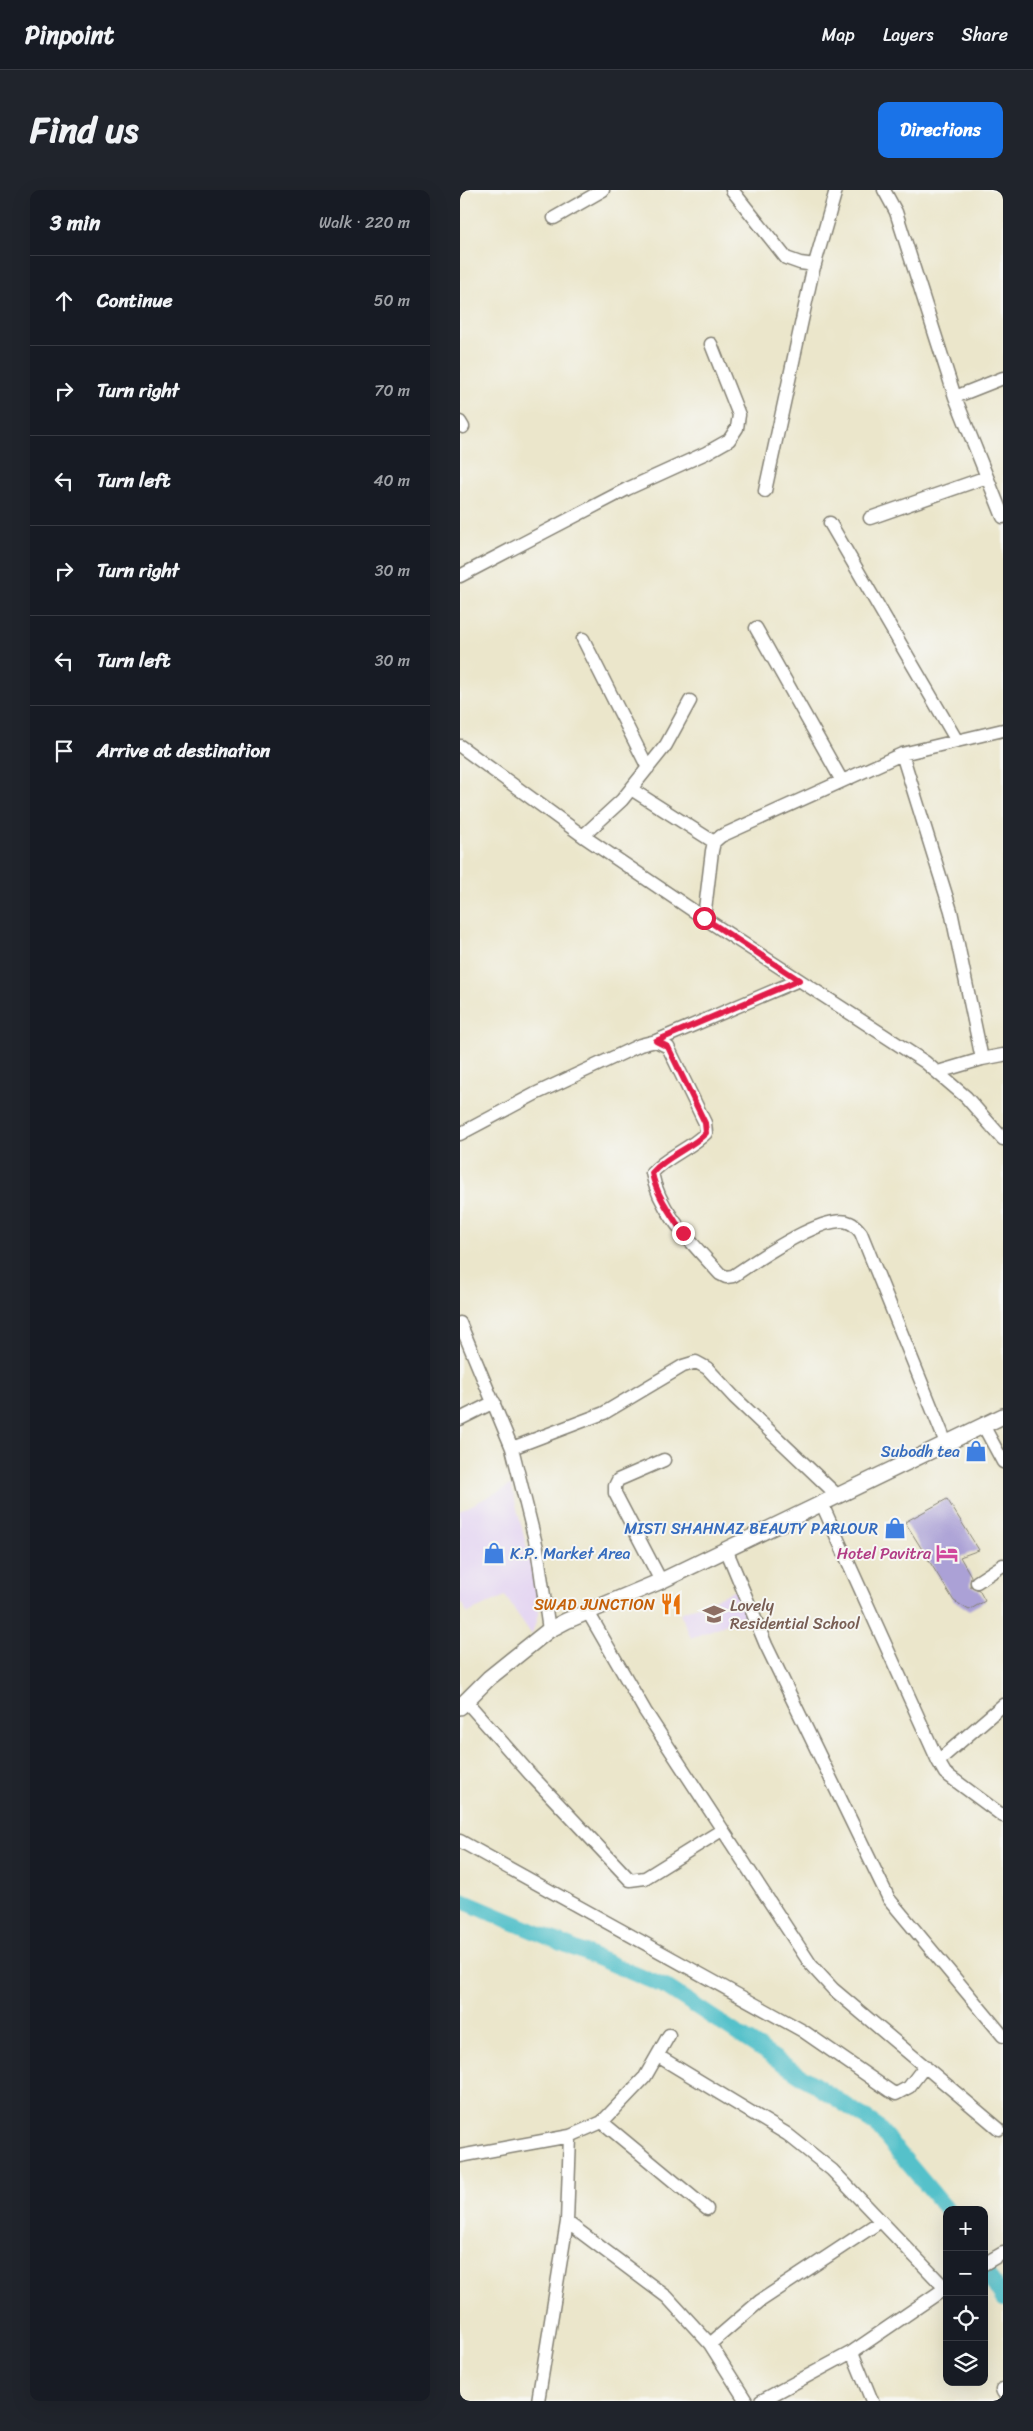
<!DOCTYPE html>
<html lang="en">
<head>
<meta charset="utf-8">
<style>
	:root { --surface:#171b24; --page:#20242c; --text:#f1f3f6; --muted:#9ea1a6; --line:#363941; --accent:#1a73e8 }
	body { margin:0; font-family:Sriracha,sans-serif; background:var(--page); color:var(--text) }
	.controls { position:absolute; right:15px; bottom:15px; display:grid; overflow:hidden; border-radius:10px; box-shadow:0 5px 20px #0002 }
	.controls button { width:45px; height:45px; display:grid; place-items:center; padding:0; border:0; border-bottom:1px solid var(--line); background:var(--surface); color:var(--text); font:25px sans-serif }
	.stop { position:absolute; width:15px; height:15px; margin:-11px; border:4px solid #e11d48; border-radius:50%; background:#fff }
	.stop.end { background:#e11d48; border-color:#fff; box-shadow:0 1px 5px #0008 }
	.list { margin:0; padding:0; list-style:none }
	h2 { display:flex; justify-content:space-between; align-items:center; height:65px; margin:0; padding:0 20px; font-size:21px }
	h2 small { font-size:16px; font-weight:400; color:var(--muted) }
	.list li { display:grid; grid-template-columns:32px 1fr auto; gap:15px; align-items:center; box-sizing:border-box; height:90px; padding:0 20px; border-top:1px solid var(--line) }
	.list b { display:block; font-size:19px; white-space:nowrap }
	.list em { font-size:16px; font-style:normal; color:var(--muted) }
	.icon { flex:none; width:28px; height:28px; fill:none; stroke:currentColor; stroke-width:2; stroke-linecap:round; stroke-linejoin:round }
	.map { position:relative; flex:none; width:543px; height:2211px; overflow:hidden; border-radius:10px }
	header { display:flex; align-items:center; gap:30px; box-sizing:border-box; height:70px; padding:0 25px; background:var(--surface); border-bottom:1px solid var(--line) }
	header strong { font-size:24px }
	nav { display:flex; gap:28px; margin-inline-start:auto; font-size:18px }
	.intro { display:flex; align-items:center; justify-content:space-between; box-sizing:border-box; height:120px; padding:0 30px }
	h1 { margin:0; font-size:35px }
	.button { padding:12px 22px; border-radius:10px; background:var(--accent); color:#fff; font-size:18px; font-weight:700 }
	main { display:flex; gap:30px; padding:0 30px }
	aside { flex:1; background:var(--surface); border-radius:10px; box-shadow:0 5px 20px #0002 }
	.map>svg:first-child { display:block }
</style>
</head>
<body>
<header>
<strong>Pinpoint</strong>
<nav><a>Map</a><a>Layers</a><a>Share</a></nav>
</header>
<div class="intro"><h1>Find us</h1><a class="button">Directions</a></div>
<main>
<aside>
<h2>3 min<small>Walk · 220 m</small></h2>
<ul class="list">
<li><svg class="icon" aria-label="ahead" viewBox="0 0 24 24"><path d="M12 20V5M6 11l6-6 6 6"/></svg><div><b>Continue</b></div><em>50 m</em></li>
<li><svg class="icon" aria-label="right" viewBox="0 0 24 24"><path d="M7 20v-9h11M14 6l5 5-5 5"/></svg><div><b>Turn right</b></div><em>70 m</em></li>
<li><svg class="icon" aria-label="left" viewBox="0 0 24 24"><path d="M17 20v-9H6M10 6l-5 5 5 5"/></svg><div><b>Turn left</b></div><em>40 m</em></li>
<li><svg class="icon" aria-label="right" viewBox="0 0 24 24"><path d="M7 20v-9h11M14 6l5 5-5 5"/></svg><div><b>Turn right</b></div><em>30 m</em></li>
<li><svg class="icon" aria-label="left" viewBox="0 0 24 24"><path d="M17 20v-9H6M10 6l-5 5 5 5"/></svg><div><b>Turn left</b></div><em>30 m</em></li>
<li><svg class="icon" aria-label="arrive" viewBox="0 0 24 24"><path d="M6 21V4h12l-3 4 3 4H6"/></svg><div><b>Arrive at destination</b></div></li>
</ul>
</aside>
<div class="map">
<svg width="543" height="2211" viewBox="0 0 543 2211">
	<rect width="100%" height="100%" fill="#f6f6f2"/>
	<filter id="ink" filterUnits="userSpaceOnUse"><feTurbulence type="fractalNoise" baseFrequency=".02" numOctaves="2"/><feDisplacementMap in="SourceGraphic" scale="10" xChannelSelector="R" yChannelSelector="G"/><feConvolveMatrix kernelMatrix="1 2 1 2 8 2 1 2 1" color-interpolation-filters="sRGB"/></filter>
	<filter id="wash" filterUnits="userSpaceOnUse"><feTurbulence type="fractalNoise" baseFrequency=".0096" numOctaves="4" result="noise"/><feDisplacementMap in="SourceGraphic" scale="20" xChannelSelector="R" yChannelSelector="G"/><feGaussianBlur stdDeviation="1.12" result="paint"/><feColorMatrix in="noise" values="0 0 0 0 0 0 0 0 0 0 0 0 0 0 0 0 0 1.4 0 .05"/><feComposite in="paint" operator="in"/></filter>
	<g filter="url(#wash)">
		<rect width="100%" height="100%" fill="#ebe6cb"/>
		<path fill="#e3d3f2" d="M51,1295L81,1414L72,1445L45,1406L8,1423L0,1412V1321Z
			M276,1400L288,1426L231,1448L220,1423Z"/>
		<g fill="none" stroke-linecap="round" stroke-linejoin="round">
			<path stroke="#54c1ca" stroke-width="16" d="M0,1710L208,1798L416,1935L487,2020
				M524,2078L543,2109"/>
		</g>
		<g id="blocks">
			<path fill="#aba1d6" d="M487,1309L519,1360L500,1367L511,1386L510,1396L519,1400L525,1411L509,1420L494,1411L445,1332Z"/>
		</g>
	</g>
	<g filter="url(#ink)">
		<use href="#blocks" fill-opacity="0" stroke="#848174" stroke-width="1"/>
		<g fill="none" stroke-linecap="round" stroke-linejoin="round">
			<g stroke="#848174" stroke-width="15">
				<path id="minor" d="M272,0L326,68L340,73L355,75
					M424,0L436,22L495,207L543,327
					M94,28L143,0
					M495,207L543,188
					M0,232L3,237
					M305,301L352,84L376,0
					M410,328L527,287
					M370,333L497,551
					M0,386L167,299L246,263L269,250L277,238L279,225L251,154
					M296,438L382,591
					M123,449L188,578
					M0,556L123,646L244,728L465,872L506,907L543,949
					M442,564L491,721L522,869
					M171,599L254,652
					M123,646L162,610L206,555L230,511
					M244,728L252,661L254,652L261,646L442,564L543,540
					M196,851L339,790
					M478,882L522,869L543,865
					M0,944L75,904L180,855L196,851L208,857L245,933L246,943C230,959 207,966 192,983C199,1022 234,1055 260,1084L266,1087L273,1086C294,1072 366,1021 390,1033C395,1035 398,1039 401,1043L486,1253
					M0,1133L52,1258L77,1358L89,1440
					M0,1229L34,1212
					M523,1235L543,1272
					M52,1258L144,1223L223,1176L236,1172L247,1178L274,1207L377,1305
					M361,1312L478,1571L485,1583L543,1626
					M266,1359L306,1455L429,1709L543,1846
					M201,1391L155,1303V1296L158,1290L204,1270
					M517,1392L543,1375
					M128,1422L185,1521L351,1775L373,1799L539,1939
					M5,1510L71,1585L170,1690L185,1688L262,1640
					M478,1571L543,1515
					M0,1651L343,1841L430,1901L436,1904L449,1897L465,1876
					M198,1866L327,1944L372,1980L485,2098
					M142,1932L247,2019
					M0,1966L110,1946L142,1932L185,1887L209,1845
					M107,2032L207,2107L250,2154L286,2211
					M524,2074L543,2063
					M250,2154L300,2111L421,2031
					M392,2162L412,2211
					M542,2199L543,2202
					M78,2211L107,2032L110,1946
					M301,2211L392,2162L487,2097"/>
			</g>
			<g stroke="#848174" stroke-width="18">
				<path id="tertiary" d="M0,1517L29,1488L89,1440L106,1431L201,1391L543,1226"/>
			</g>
			<use href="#minor" stroke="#fff" stroke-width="12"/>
			<use href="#tertiary" stroke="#fff" stroke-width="15"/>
		</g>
	</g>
	<g fill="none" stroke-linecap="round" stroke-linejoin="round" filter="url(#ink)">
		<path stroke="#e11d48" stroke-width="6" d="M223,1043C211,1024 196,1005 192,983C206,966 230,959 246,943L245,933L208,857L196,851L339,790L244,728"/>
	</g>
	<defs>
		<g id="shop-bare" transform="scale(1.725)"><path d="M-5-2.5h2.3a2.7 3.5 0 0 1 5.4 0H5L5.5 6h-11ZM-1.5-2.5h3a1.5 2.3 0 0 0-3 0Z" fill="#3f7fe0" stroke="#f6f6f2" stroke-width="2.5" paint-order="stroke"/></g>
		<g id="hotel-bare" transform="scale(1.725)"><path d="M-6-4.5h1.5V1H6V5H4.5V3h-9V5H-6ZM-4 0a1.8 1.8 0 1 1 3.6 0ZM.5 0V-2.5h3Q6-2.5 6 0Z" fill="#d1479c" stroke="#f6f6f2" stroke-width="2.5" paint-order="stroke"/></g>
		<g id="restaurant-bare" transform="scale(1.725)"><path d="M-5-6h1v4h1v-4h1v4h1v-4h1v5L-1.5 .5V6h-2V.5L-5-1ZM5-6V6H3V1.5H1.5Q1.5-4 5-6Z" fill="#e8710a" stroke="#f6f6f2" stroke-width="2.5" paint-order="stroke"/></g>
		<g id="school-bare" transform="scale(1.725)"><path d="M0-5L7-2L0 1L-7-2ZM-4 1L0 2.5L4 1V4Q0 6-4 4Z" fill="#8d6e63" stroke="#f6f6f2" stroke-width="2.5" paint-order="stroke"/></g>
	</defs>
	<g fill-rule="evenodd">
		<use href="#shop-bare" x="516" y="1261"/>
		<use href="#shop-bare" x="435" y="1338"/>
		<use href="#shop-bare" x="34" y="1363"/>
		<use href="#hotel-bare" x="487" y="1363"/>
		<use href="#restaurant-bare" x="211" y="1414"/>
		<use href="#school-bare" x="254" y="1424"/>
	</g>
	<g text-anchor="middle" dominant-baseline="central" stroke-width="4" stroke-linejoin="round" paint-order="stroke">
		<g font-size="16" fill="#366cbe" stroke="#f6f6f2" text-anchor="end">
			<text x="500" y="1261">Subodh tea</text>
			<text x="418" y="1338">MISTI SHAHNAZ BEAUTY PARLOUR</text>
			<text x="50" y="1363" text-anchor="start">K.P. Market Area</text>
		</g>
		<g font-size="16" fill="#b23c85" stroke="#f6f6f2" text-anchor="end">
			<text x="471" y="1363">Hotel Pavitra</text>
		</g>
		<g font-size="16" fill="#c56008" stroke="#f6f6f2" text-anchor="end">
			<text x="195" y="1414">SWAD JUNCTION</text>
		</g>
		<g font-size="16" fill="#785e54" stroke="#f6f6f2" text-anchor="start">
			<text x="270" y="1415">Lovely<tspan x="270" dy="18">Residential School</tspan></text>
		</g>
	</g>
</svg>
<div class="controls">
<button>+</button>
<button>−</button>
<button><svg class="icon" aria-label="locate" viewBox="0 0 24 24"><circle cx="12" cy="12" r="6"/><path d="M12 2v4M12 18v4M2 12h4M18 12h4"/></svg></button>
<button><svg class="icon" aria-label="layers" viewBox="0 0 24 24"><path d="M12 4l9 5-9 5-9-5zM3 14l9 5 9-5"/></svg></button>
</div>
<div class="stop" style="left:244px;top:728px"></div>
<div class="stop end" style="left:223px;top:1043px"></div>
</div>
</main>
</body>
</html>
